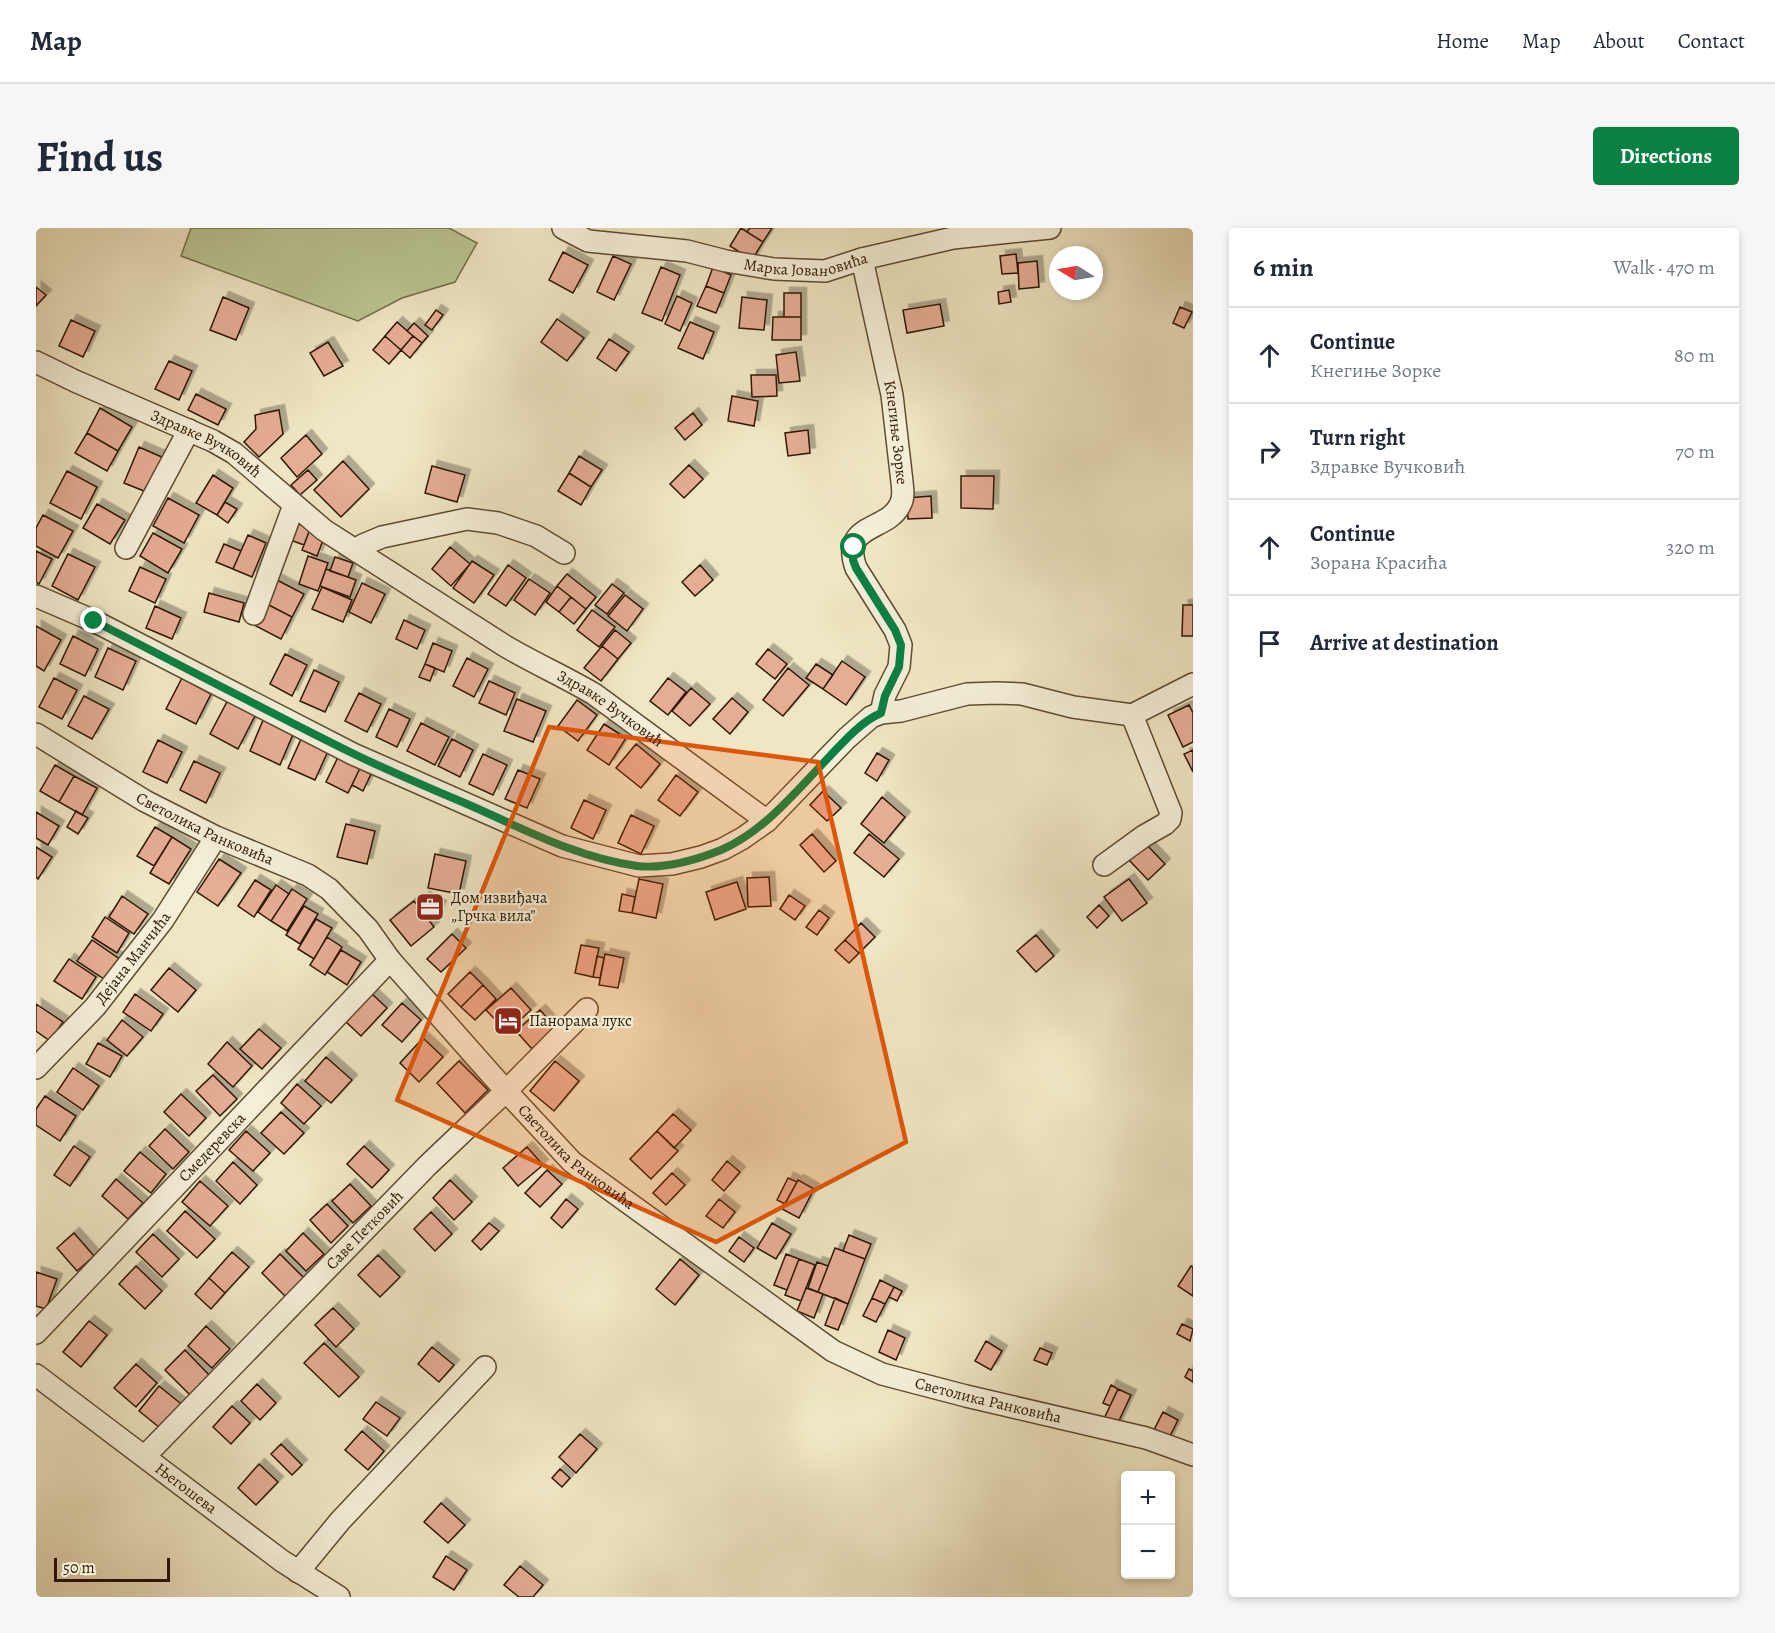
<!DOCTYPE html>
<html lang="en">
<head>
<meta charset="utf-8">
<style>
	:root { --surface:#fff; --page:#f6f6f7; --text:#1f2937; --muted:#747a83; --line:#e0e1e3; --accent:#0b8043 }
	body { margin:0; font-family:Alegreya,serif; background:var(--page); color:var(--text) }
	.controls { position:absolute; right:18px; bottom:18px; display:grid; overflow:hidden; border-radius:6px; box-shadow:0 3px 9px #0003 }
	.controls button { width:54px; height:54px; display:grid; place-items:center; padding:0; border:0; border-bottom:2px solid var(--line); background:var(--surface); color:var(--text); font:30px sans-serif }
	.compass { position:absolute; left:1013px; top:18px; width:54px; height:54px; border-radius:50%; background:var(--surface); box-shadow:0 3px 9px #0003; rotate:281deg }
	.scale { position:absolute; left:18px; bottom:15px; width:116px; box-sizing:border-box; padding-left:6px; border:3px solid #2f1700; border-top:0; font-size:16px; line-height:21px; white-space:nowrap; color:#2f1700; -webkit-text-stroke:4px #f5efd8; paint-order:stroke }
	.stop { position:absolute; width:18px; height:18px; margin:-14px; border:4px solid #0b8043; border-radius:50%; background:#fff }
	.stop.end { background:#0b8043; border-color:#fff; box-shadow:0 2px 6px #0008 }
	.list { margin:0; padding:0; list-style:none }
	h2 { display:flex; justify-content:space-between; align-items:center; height:78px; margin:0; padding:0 24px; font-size:26px }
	h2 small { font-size:20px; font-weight:400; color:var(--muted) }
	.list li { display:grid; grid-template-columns:39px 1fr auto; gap:18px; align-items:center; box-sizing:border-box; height:96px; padding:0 24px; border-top:2px solid var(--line) }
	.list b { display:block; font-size:22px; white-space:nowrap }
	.list p { margin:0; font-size:20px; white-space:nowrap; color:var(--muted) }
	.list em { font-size:20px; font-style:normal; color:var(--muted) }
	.icon { flex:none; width:33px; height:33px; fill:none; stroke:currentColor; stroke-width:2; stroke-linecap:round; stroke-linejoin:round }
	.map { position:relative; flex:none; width:1157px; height:1369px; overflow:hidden; border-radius:6px }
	header { display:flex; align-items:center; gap:36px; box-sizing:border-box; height:84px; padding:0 30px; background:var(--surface); border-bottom:2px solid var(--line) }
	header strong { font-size:28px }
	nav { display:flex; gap:33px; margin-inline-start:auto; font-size:21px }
	.intro { display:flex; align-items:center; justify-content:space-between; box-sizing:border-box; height:144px; padding:0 36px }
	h1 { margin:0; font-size:42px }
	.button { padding:15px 27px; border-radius:6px; background:var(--accent); color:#fff; font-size:21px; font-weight:700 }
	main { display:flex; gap:36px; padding:0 36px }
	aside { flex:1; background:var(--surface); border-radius:6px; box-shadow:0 3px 9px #0003 }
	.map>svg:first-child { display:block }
</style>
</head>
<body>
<header>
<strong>Map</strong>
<nav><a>Home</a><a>Map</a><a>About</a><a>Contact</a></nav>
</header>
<div class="intro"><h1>Find us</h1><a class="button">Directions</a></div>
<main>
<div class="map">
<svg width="1157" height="1369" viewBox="0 0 1157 1369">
	<defs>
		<filter id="shadow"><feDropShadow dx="5.5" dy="-5.5" stdDeviation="0" flood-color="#0004"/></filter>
	</defs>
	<rect width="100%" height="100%" fill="#efe6c3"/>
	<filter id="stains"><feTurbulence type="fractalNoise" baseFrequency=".00333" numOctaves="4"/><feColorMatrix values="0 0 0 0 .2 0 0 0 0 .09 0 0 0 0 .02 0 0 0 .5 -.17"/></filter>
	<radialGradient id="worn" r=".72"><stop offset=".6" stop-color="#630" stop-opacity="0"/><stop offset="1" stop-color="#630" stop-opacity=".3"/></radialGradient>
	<path fill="#bac593" stroke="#746e4a" stroke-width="1.5" d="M155,0H413L441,15L419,54L366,70L322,93L145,28Z"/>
	<path fill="#e6ad95" stroke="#2f1700" stroke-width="1.5" filter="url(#shadow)" d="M705,0L727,14L716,32L694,18Z
		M714,0H736L727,14L711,4Z
		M527,24L552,37L537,65L513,52Z
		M980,26L982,45L966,46L964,28Z
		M577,28L595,36L578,72L561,64Z
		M1001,33L1003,59L983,61L982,35Z
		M625,39L644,47L626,93L606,85Z
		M677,39L695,47L688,65L670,58Z
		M670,58L688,65L680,85L661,78Z
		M0,59L10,67L0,78Z
		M973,62L975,74L963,76L962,64Z
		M748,65H765V89H748Z
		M641,68L656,75L644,103L629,96Z
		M187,69L213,80L200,112L174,102Z
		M706,69L731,72L728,102L703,100Z
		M904,76L908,98L871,105L867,82Z
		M1144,79L1156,84L1148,100L1137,95Z
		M400,82L407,87L396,102L389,97Z
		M737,89H765V112H736Z
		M521,91L548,110L531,133L505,114Z
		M35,92L59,103L47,129L23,118Z
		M361,94L377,108L365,122L349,108Z
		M654,94L678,104L667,131L642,120Z
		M378,95L392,108L386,115L371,103Z
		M349,108L365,122L353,136L337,122Z
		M377,108L386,115L374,130L365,122Z
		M573,111L593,124L580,143L561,130Z
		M292,114L307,138L288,148L274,125Z
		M760,124L764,153L743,155L740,127Z
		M133,133L156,143L143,172L119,161Z
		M715,147H740L741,168L716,169Z
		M160,166L190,181L182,197L152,182Z
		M696,168L722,173L718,198L692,193Z
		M64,180L96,199L82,223L51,205Z
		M243,182L247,206L223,229L208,214L220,201L219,187Z
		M657,185L666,197L649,212L639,200Z
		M772,202L774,225L752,228L749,205Z
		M51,205L82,223L71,243L39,225Z
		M270,207L286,226L261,249L245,230Z
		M103,219L128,230L113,265L88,255Z
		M543,228L566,242L555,259L533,245Z
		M307,233L333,261L305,289L278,262Z
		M653,237L667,251L648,270L634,256Z
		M396,238L429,247L421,274L389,265Z
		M272,242L281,252L264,267L255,257Z
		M31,243L61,259L45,291L14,275Z
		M533,245L555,259L545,277L522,263Z
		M177,247L197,260L181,287L160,275Z
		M925,248H958L957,281L925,280Z
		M895,268L896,290L872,291L871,270Z
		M132,270L163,287L148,315L117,298Z
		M189,274L201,281L192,295L181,287Z
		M61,276L89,292L74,316L47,300Z
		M7,287L37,303L22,330L0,318V300Z
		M256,293L274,301L268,317L249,310Z
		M274,301L289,307L281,328L266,322Z
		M117,305L146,321L132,345L104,328Z
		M212,307L230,315L216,349L197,341Z
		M188,316L205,323L197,341L180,334Z
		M414,319L434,336L415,358L396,341Z
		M0,323L16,331L3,356L0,354Z
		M32,326L59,339L42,372L16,358Z
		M272,328L292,335L282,363L263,356Z
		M299,329L317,335L312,349L294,343Z
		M436,333L458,347L438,375L417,360Z
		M472,337L490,350L470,378L452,366Z
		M664,337L677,352L659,368L646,354Z
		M104,339L130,351L119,375L93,363Z
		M290,341L320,352L314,369L284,358Z
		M531,346L560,369L550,381L521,358Z
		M493,351L514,365L499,387L478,372Z
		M241,352L268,366L256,389L229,375Z
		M326,355L349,366L335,395L313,384Z
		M576,356L588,365L571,386L559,377Z
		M521,358L535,369L523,384L510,374Z
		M286,359L316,372L307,394L276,381Z
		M173,365L208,375L203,394L168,384Z
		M589,367L607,381L591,403L572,388Z
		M535,369L550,381L538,396L523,384Z
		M229,375L256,389L245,411L218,397Z
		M1147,377H1157V408H1146Z
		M119,378L145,390L136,411L110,400Z
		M556,382L579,399L563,419L541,402Z
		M368,392L389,402L381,421L360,411Z
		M0,398L25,412L8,443L0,438Z
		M579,402L595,415L582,431L566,418Z
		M37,408L62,421L49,448L24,436Z
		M397,415L416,423L408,444L389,436Z
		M566,418L582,431L565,453L548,440Z
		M72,420L100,433L87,462L59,449Z
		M732,421L751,436L739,451L720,436Z
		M249,426L271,437L256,468L234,456Z
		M431,430L452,441L438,469L417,458Z
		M806,433L829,449L810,477L787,461Z
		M389,436L399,440L394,453L383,449Z
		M780,436L797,447L787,461L770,450Z
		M752,440L773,457L747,488L727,472Z
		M278,442L303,454L289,484L264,473Z
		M18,450L41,462L26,491L3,479Z
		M146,450L175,466L160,496L130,481Z
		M632,450L650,464L632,487L614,473Z
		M453,453L479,465L470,487L443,475Z
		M655,460L674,476L654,498L636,483Z
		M323,465L345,476L331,504L309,493Z
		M48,468L73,481L56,511L32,498Z
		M193,470L221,484L202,521L174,506Z
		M696,470L712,484L694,506L677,491Z
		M481,471L510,483L497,514L468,503Z
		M541,472L561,487L542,513L522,498Z
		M1153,477L1157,485V514L1147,519L1132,487Z
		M353,481L374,491L361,519L340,509Z
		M228,490L258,504L244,537L214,523Z
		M385,495L413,509L399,537L371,523Z
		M568,496L590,510L573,537L551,522Z
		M266,509L293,521L279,552L252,540Z
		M416,511L437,522L424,549L402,538Z
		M122,512L146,524L131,555L107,544Z
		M600,516L624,536L605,560L580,540Z
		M1157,522V544L1148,526Z
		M841,525L853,532L841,553L829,545Z
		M447,526L471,537L457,567L433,556Z
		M303,527L325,538L312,565L290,554Z
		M158,533L184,545L170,575L144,562Z
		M19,537L38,548L23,574L4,563Z
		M324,540L335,546L327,563L316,557Z
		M482,542L504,551L491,580L469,571Z
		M640,547L662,564L644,588L622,572Z
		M38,548L61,560L46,587L23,574Z
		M787,563L805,580L791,593L774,577Z
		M846,569L869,589L848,615L825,596Z
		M548,572L570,582L557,611L535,600Z
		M40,583L52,590L42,606L31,599Z
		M0,584L23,598L12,617L0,610Z
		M595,587L618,598L605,626L582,615Z
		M310,596L339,603L331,636L301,629Z
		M119,599L136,609L118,638L101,628Z
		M776,606L800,633L788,644L764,617Z
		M833,606L863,631L848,649L818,625Z
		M136,609L155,621L133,656L114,645Z
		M1109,615L1129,636L1112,652L1092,631Z
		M0,619L16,629L2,651L0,649Z
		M399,626L430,633L423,666L392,660Z
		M183,631L205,645L182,678L161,664Z
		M733,649L735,678L712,679L711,650Z
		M603,651L627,656L620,690L596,685Z
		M1093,651L1111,675L1086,693L1068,669Z
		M219,652L235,662L218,689L202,678Z
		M701,654L710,681L679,692L670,664Z
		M240,657L253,666L235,693L222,684Z
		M256,661L271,671L251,703L235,693Z
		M586,666L599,669L596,685L583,683Z
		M753,667L769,678L759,692L744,681Z
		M86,668L112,686L98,706L73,689Z
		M388,669L405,678L400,688L383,679Z
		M378,673L398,699L375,718L354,692Z
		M1063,677L1073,688L1061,700L1051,689Z
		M268,678L282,686L264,716L250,707Z
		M783,682L793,690L781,707L770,699Z
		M69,689L93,705L81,725L56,709Z
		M280,691L296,700L278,731L262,721Z
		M825,695L839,709L823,725L809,712Z
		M416,706L430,720L405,744L391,731Z
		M1000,707L1018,728L1000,744L981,723Z
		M291,709L306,719L289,747L274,737Z
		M56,712L85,732L71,753L41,733Z
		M809,712L823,725L813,735L799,722Z
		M545,717L563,720L557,749L539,745Z
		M305,722L325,734L311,757L291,744Z
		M569,726L588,730L582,760L563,757Z
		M561,728L568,730L564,750L557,749Z
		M33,731L60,749L46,771L18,753Z
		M133,740L160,762L142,784L115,762Z
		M434,744L447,757L425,779L412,766Z
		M447,757L460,771L439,792L425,779Z
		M475,760L495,782L471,804L450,782Z
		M335,765L351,780L325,808L309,793Z
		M99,766L127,786L115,803L87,784Z
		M366,775L385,792L366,814L346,797Z
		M0,776L27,794L14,813L0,803Z
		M504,782L520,800L496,821L480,803Z
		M86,792L107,809L91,828L71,812Z
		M223,801L245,820L226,841L204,821Z
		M387,810L407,829L383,854L364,835Z
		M191,814L216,838L197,859L172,836Z
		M62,815L86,828L74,849L50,836Z
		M290,829L316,852L295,875L269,853Z
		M423,833L452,862L429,885L401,855Z
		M519,833L543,853L518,883L494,863Z
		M37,840L63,858L47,882L21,864Z
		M177,847L201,871L184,888L160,863Z
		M261,856L285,878L268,896L245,875Z
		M145,866L170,890L153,908L128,884Z
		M9,868L40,888L24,913L0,897V881Z
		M245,884L268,905L248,926L225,905Z
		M637,886L655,902L638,920L621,903Z
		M129,901L153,924L137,941L113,918Z
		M210,903L234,925L217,943L193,922Z
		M621,903L642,923L615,951L594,931Z
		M38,918L54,929L34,958L18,947Z
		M328,918L353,942L336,960L311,936Z
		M491,919L507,937L482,958L467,940Z
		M104,924L130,946L115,965L88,943Z
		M691,933L704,944L688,963L676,952Z
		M197,934L221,957L204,976L180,953Z
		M511,942L526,956L504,979L489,965Z
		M636,945L649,957L630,977L617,965Z
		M752,950L761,954L749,976L741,972Z
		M80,951L107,975L92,991L66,968Z
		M414,952L436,974L418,992L397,970Z
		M762,952L778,961L763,990L746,981Z
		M164,953L192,978L174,998L146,974Z
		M314,956L335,978L317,995L296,973Z
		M530,971L542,981L526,1000L515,990Z
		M683,971L699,984L687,1000L670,988Z
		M291,976L312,998L295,1015L274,992Z
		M149,983L179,1011L161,1030L131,1003Z
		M395,984L416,1006L399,1023L378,1001Z
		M453,995L463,1003L445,1022L436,1013Z
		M736,995L755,1006L740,1031L721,1020Z
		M38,1005L58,1028L41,1043L21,1020Z
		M267,1005L288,1026L270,1043L250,1023Z
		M117,1006L143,1031L126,1049L100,1024Z
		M813,1007L835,1016L829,1031L807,1023Z
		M703,1009L718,1020L708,1034L693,1023Z
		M799,1020L829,1031L812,1076L782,1064Z
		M196,1024L213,1039L189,1065L173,1050Z
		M244,1026L269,1051L250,1069L226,1045Z
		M750,1026L763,1031L751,1062L738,1057Z
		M342,1027L364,1049L344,1069L322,1047Z
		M644,1031L663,1047L639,1077L620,1061Z
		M763,1031L779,1037L765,1073L749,1067Z
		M781,1034L792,1038L782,1064L772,1060Z
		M100,1038L126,1063L109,1081L83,1056Z
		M1155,1038L1157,1039V1068L1142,1058Z
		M0,1044L21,1051L10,1081L0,1078Z
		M173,1050L189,1065L175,1081L159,1066Z
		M844,1052L858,1059L849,1076L836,1070Z
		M858,1059L866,1063L861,1073L853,1069Z
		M770,1060L787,1066L778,1090L761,1083Z
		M799,1070L812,1076L802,1102L789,1097Z
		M836,1070L849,1076L840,1094L827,1088Z
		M297,1080L318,1101L300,1119L279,1097Z
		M53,1093L71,1107L45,1139L27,1124Z
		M1146,1096L1157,1101L1154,1113L1141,1106Z
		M170,1098L194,1121L176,1140L152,1118Z
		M852,1102L869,1110L860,1132L843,1124Z
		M950,1113L966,1123L955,1142L939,1133Z
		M288,1115L323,1149L303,1169L268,1135Z
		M396,1119L418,1137L403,1154L382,1136Z
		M1004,1120L1016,1125L1011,1137L998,1132Z
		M149,1122L176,1150L157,1170L129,1142Z
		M100,1136L121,1155L100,1179L78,1160Z
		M1153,1141L1157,1143V1154L1149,1149Z
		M221,1156L240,1175L224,1192L205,1173Z
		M1075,1157L1082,1161L1074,1178L1067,1175Z
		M123,1158L149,1179L129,1204L103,1183Z
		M1082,1161L1095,1167L1080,1199L1067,1193Z
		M340,1174L364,1190L351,1208L327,1191Z
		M196,1178L214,1195L195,1216L177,1199Z
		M1127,1184L1142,1192L1131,1214L1116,1206Z
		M326,1203L348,1223L332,1242L309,1222Z
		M544,1206L561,1221L540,1245L523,1229Z
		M245,1216L266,1237L256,1247L235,1226Z
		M223,1236L242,1254L220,1277L202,1260Z
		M524,1241L534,1250L526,1259L516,1250Z
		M405,1275L429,1297L412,1315L388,1294Z
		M410,1328L431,1342L418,1362L397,1349Z
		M484,1338L507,1357L497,1369H483L468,1357Z"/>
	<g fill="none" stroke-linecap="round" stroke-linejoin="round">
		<g stroke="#5f4b31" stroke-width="24">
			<g id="minor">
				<path id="s1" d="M527,0L552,13L651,23L690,33L738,41L789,43L826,31L917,10L1014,0"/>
				<path id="s2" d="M826,31L856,167L866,254C867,262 868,270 864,277C851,304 804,295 820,340L859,402L865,417L863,439L849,467L845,485"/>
				<path id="s3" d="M0,134L39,153L177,213L198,225L288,302L469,418C498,435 529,449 558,466L731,593"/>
				<path d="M90,320L153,202"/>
				<path d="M321,323L327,317L346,309L431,291L462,295L500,308L528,325"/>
				<path d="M0,368L58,393L317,526L526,618L603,638L636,636L665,629L687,621L707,610L731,593L811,510L835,489L845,485L865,483L931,466L961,465L986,466L1037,479L1096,487L1157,456"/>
				<path d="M218,386L258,277"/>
				<path id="s4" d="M0,506L109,573L180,609L272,647L293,661L332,701L354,732L470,863L536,934L797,1123L846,1146L930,1168L1110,1210L1157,1227"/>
				<path d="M1068,637L1108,608L1129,596L1134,591L1135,585L1096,487"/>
				<path id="s5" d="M0,840L59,779L127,692L180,609"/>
				<path id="s6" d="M0,1105L354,732"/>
				<path id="s7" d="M0,1147L246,1333L303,1369"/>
				<path id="s8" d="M109,1228L392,937L470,863L551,781"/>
				<path d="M262,1344L304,1293L449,1139"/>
			</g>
		</g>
		<use href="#minor" stroke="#f5efd8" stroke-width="21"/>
	</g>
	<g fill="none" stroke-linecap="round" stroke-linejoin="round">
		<path stroke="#0b8043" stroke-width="8" d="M58,393C144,437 229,482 316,525C353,543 393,560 431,576C486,600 541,630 601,638C628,641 660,632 685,622C729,603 761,562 794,528C809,512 825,494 845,485L849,468L863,439L865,417L859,402L820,340L817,332L818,319"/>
	</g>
	<path fill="#df560b" fill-opacity="0.2" stroke="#df560b" stroke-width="4.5" stroke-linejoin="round" d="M513,499L782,534L870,914L680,1014L361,872Z"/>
	<defs>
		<g id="office-square" transform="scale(1.5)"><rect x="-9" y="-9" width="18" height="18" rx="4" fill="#8f2418" stroke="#f5efd8"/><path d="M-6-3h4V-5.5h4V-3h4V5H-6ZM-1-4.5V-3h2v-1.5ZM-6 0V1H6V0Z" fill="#fff"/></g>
		<g id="hotel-square" transform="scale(1.5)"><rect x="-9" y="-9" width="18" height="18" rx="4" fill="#8f2418" stroke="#f5efd8"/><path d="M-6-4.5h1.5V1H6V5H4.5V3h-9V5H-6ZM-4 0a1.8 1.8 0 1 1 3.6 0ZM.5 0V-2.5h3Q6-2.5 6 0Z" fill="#fff"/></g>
	</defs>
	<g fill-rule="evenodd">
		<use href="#office-square" x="394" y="679"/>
		<use href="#hotel-square" x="472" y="793"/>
	</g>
	<g text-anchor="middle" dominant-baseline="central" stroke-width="4.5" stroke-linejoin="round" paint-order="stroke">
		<g font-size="16" fill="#2f1700" stroke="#f5efd8">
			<text stroke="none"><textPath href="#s1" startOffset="249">Марка Јовановића</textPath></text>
			<text stroke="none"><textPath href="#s2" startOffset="177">Кнегиње Зорке</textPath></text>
			<text stroke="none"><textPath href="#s3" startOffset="189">Здравке Вучковић</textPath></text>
			<text stroke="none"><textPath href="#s3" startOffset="674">Здравке Вучковић</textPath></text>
			<text stroke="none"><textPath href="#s4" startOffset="194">Светолика Ранковића</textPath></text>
			<text stroke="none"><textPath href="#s5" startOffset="147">Дејана Манчића</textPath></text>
			<text stroke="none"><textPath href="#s6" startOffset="256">Смедеревска</textPath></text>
			<text stroke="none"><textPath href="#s4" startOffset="698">Светолика Ранковића</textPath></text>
			<text stroke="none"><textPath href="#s8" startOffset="315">Саве Петковић</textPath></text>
			<text stroke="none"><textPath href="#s4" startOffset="1184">Светолика Ранковића</textPath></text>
			<text stroke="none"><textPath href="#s7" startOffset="188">Његошева</textPath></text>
		</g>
		<g font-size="16" fill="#2f1700" stroke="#f5efd8" text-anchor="start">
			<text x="415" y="670">Дом извиђача<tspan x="415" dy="18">„Грчка вила”</tspan></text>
			<text x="493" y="793">Панорама лукс</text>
		</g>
	</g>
	<rect width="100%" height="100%" filter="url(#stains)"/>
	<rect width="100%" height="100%" fill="url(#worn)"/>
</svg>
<div class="controls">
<button>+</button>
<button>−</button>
</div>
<svg class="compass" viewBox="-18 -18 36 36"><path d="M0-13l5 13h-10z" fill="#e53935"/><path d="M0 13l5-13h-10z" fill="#747a83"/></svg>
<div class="scale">50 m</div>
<div class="stop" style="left:818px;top:319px"></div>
<div class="stop end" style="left:58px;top:393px"></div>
</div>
<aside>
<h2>6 min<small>Walk · 470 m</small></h2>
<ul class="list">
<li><svg class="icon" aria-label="ahead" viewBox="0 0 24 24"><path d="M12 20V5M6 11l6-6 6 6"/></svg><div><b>Continue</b><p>Кнегиње Зорке</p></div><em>80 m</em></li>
<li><svg class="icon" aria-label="right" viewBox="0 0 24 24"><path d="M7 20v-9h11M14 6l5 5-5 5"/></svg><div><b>Turn right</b><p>Здравке Вучковић</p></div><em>70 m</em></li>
<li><svg class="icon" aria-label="ahead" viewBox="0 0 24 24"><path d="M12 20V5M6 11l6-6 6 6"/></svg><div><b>Continue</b><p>Зорана Красића</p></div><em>320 m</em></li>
<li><svg class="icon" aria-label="arrive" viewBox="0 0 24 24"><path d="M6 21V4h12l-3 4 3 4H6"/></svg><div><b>Arrive at destination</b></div></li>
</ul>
</aside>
</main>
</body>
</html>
